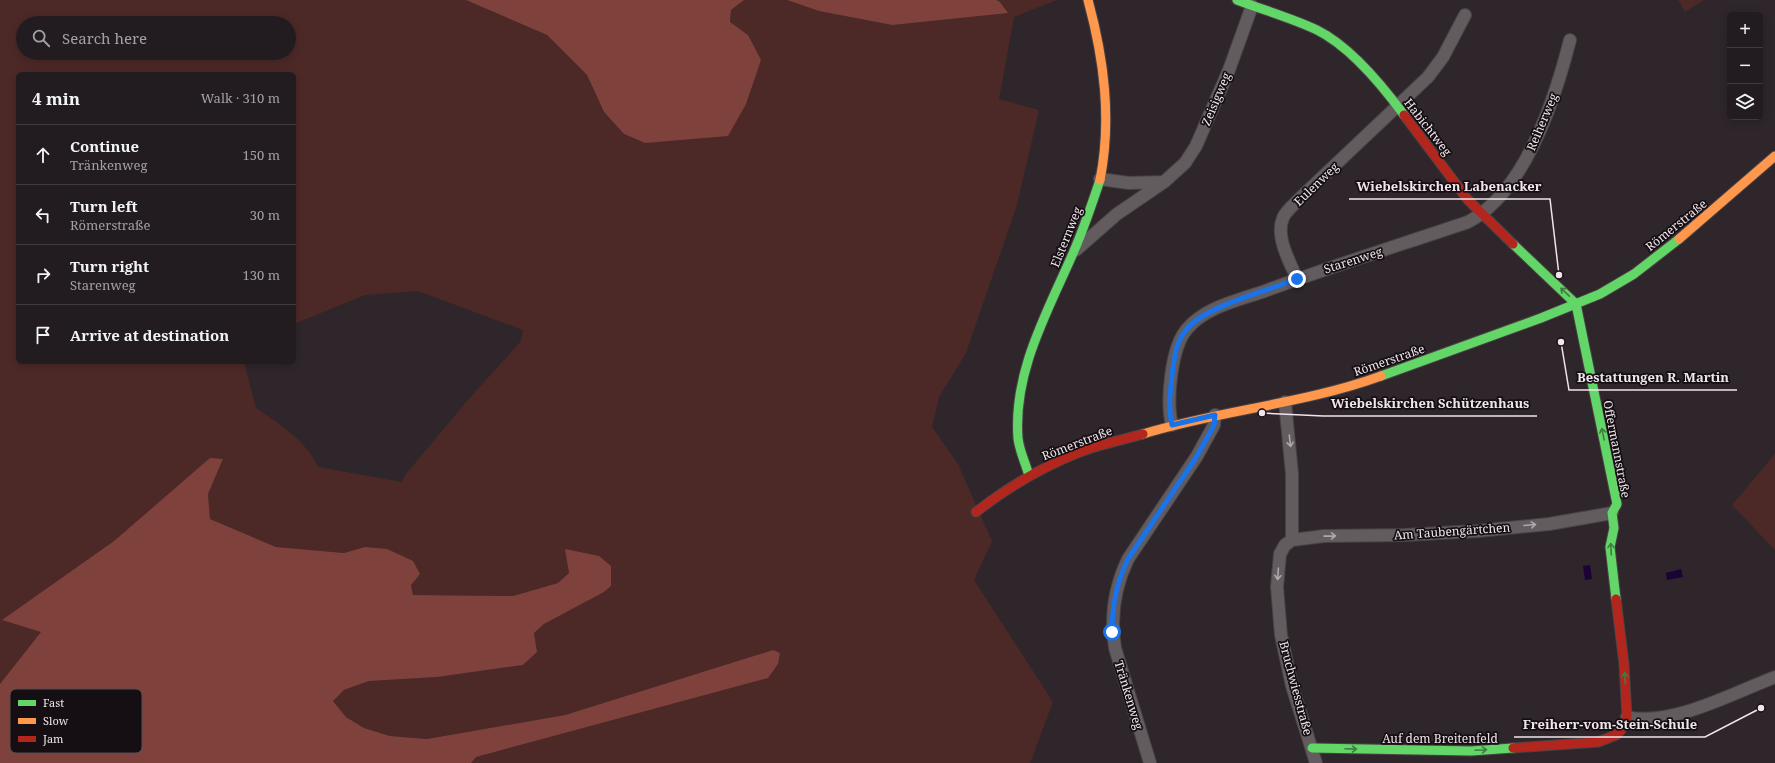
<!DOCTYPE html>
<html lang="en">
<head>
<meta charset="utf-8">
<style>
	:root { --surface:#221c20; --page:#2a2529; --text:#f1f3f6; --muted:#a2a1a5; --line:#3f3a3e }
	body { margin:0; font-family:"Noto Serif",serif; background:var(--page); color:var(--text) }
	.controls { position:absolute; right:12px; top:12px; display:grid; overflow:hidden; border-radius:6px; box-shadow:0 2px 10px #0003 }
	.controls button { width:36px; height:36px; display:grid; place-items:center; padding:0; border:0; border-bottom:1px solid var(--line); background:var(--surface); color:var(--text); font:20px sans-serif }
	.stop { position:absolute; width:12px; height:12px; margin:-9px; border:3px solid #1a73e8; border-radius:50%; background:#fff }
	.stop.end { background:#1a73e8; border-color:#fff; box-shadow:0 1px 4px #0008 }
	.list { margin:0; padding:0; list-style:none }
	h2 { display:flex; justify-content:space-between; align-items:center; height:52px; margin:0; padding:0 16px; font-size:17px }
	h2 small { font-size:13px; font-weight:400; color:var(--muted) }
	.list li { display:grid; grid-template-columns:26px 1fr auto; gap:12px; align-items:center; box-sizing:border-box; height:60px; padding:0 16px; border-top:1px solid var(--line) }
	.list b { display:block; font-size:15px; white-space:nowrap }
	.list p { margin:0; font-size:13px; white-space:nowrap; color:var(--muted) }
	.list em { font-size:13px; font-style:normal; color:var(--muted) }
	.icon { flex:none; width:22px; height:22px; fill:none; stroke:currentColor; stroke-width:2; stroke-linecap:round; stroke-linejoin:round }
	.map { position:relative; flex:none; width:1775px; height:763px; overflow:hidden }
	.search { position:absolute; background:var(--surface); box-shadow:0 2px 10px #0003; left:16px; top:16px; width:280px; height:44px; display:flex; align-items:center; gap:10px; box-sizing:border-box; padding:0 14px; border-radius:22px; color:var(--muted); font-size:15px }
	.panel { position:absolute; background:var(--surface); box-shadow:0 2px 10px #0003; left:16px; top:72px; width:280px; height:292px; border-radius:6px }
	.map>svg:first-child { display:block }
</style>
</head>
<body>
<div class="map">
<svg width="1775" height="763" viewBox="0 0 1775 763">
	<rect width="100%" height="100%" fill="#2e262a"/>
	<path fill="#4c2927" fill-rule="evenodd" d="M0,0H466L547,35L587,75L604,112L624,134L645,143L748,35L730,22L731,10L743,0H787L819,11L892,25L999,1L996,0H1057L1014,17L999,99L1039,110L1017,205L966,353L939,397L932,427L958,464L992,541L974,580L1053,702L1030,763H471L476,757L780,653L773,650L565,715L427,739L390,736L364,728L346,717L333,701L344,690L369,681L437,677L523,665L537,652L534,633L544,624L604,592L611,586L566,549L569,573L558,583L513,596L413,595L411,585L365,547L344,553L276,547L210,519L208,494L223,459H210L114,541L3,620L42,632L0,684ZM23,23H289V53H23ZM18,74H294V324L365,295L418,291L523,330L521,341L467,401L406,474L402,482L318,467C307,441 278,423 256,408L244,362H18Z
		M1678,0H1704L1685,12Z
		M1775,454V550L1732,505Z"/>
	<path fill="#7f413b" d="M466,0H744L731,10L730,22L748,35L761,60L746,104L728,136L645,143L624,134L604,112L587,75L547,35Z
		M787,0H996L999,1L1008,13L892,25L819,11Z
		M210,458L223,459L208,494L210,519L276,547L344,553L365,547L387,549L413,561L420,574L411,585L413,595L513,596L558,583L569,573L565,549L599,556L611,566V586L604,592L544,624L534,633L537,652L523,665L437,677L369,681L344,690L333,701L346,717L364,728L390,736L427,739L565,715L773,650L780,653L778,664L768,678L476,757L471,763H0V684L41,632L2,620L114,541Z"/>
	<path fill="#1b0335" d="M1590,565L1592,579L1585,580L1583,566Z
		M1681,569L1683,577L1667,580L1666,573Z"/>
	<g fill="none" stroke-linecap="round" stroke-linejoin="round">
		<g stroke="#4a4346" stroke-width="14">
			<path id="street" d="M1100,179L1129,183L1164,182
				M1076,250L1117,214L1164,182L1185,163L1196,146L1229,70L1252,6
				M1297,279C1290,262 1275,237 1283,218C1285,212 1293,206 1297,201L1428,77L1443,57L1465,15
				M1285,402L1292,474V540
				M1172,425C1166,402 1171,347 1187,329C1205,307 1239,300 1265,291C1332,266 1400,245 1468,222C1525,192 1555,99 1570,40
				M1627,717C1671,727 1733,693 1775,677
				M1150,763L1115,648C1110,616 1114,588 1128,559L1197,456L1214,425L1215,415
				M1316,763L1292,686L1281,635L1277,587L1280,554L1285,545L1292,540L1324,536L1405,535L1477,531L1549,524L1612,513"/>
		</g>
		<g stroke="#4a4346" stroke-width="11">
			<path id="fast" d="M1237,0C1263,10 1292,18 1317,30C1351,47 1382,85 1404,115
				M1513,244L1576,304L1617,504L1612,513L1614,528L1610,547L1616,599
				M1381,376L1541,318L1600,294L1634,274L1679,239
				M1029,476C1026,464 1019,450 1018,438C1013,371 1048,311 1074,251C1084,228 1092,204 1100,180
				M1312,748L1471,751L1513,748"/>
		</g>
		<g stroke="#4a4346" stroke-width="11">
			<path id="slow" d="M1088,0C1104,59 1112,119 1100,180
				M1679,239L1775,156
				M1143,434C1221,410 1304,404 1381,376"/>
		</g>
		<g stroke="#4a4346" stroke-width="11">
			<path id="jam" d="M1404,115L1468,200L1513,244
				M976,512C1008,487 1042,467 1080,452C1100,444 1122,440 1143,434
				M1513,748L1598,742L1616,735L1621,730L1627,717L1624,664L1616,599"/>
		</g>
		<use href="#street" stroke="#625c5f" stroke-width="12"/>
		<use href="#fast" stroke="#63d668" stroke-width="9"/>
		<use href="#slow" stroke="#ff974d" stroke-width="9"/>
		<use href="#jam" stroke="#b3261e" stroke-width="9"/>
	</g>
	<defs><path id="oneway-shaft" d="M-6 0H5M1.5-3L5.5 0L1.5 3" fill="none" stroke-width="1.6" stroke-linecap="round" stroke-linejoin="round"/></defs>
	<g stroke="#407c41">
		<use href="#oneway-shaft" transform="translate(1565 292) rotate(-137)"/>
		<use href="#oneway-shaft" transform="translate(1603 434) rotate(-102)"/>
		<use href="#oneway-shaft" transform="translate(1611 549) rotate(-93)"/>
		<use href="#oneway-shaft" transform="translate(1625 678) rotate(-93)"/>
		<use href="#oneway-shaft" transform="translate(1351 749) rotate(2)"/>
		<use href="#oneway-shaft" transform="translate(1481 750) rotate(-3)"/>
	</g>
	<g stroke="#b0a7ac">
		<use href="#oneway-shaft" transform="translate(1290 441) rotate(83)"/>
		<use href="#oneway-shaft" transform="translate(1530 525) rotate(-5)"/>
		<use href="#oneway-shaft" transform="translate(1330 536) rotate(-1)"/>
		<use href="#oneway-shaft" transform="translate(1278 574) rotate(94)"/>
	</g>
	<g fill="none" stroke-linecap="round" stroke-linejoin="round">
		<path stroke="#1a73e8" stroke-width="5" d="M1112,632C1112,606 1116,583 1128,559L1197,456L1214,425L1215,415L1172,425C1168,409 1170,393 1172,376C1174,360 1175,343 1186,330C1203,307 1269,290 1297,279"/>
	</g>
	<g text-anchor="middle" dominant-baseline="central" stroke-width="3.5" stroke-linejoin="round" paint-order="stroke">
		<g font-size="12" fill="#f0e5eb" stroke="#150e12">
			<text transform="translate(1216 99) rotate(-67)">Zeisigweg</text>
			<text transform="translate(1542 122) rotate(-67)">Reiherweg</text>
			<text transform="translate(1428 127) rotate(52)">Habichtweg</text>
			<text transform="translate(1316 184) rotate(-44)">Eulenweg</text>
			<text transform="translate(1676 225) rotate(-39)">Römerstraße</text>
			<text transform="translate(1066 237) rotate(-68)">Elsternweg</text>
			<text transform="translate(1353 260) rotate(-18)">Starenweg</text>
			<text transform="translate(1389 360) rotate(-19)">Römerstraße</text>
			<text transform="translate(1077 443) rotate(-21)">Römerstraße</text>
			<text transform="translate(1617 449) rotate(79)">Offermannstraße</text>
			<text transform="translate(1452 531) rotate(-4)">Am Taubengärtchen</text>
			<text transform="translate(1296 688) rotate(75)">Bruchwiesstraße</text>
			<text transform="translate(1129 695) rotate(73)">Tränkenweg</text>
			<text x="1440" y="738">Auf dem Breitenfeld</text>
		</g>
	</g>
	<rect x="10" y="689" width="132" height="64" rx="6" fill="#150e12" stroke="#574e53" stroke-width="1"/>
	<rect x="18" y="700" width="18" height="6" fill="#63d668"/>
	<rect x="18" y="718" width="18" height="6" fill="#ff974d"/>
	<rect x="18" y="736" width="18" height="6" fill="#b3261e"/>
	<g font-size="11" fill="#f0e5eb">
		<text x="43" y="707">Fast</text>
		<text x="43" y="725">Slow</text>
		<text x="43" y="743">Jam</text>
	</g>
	<path fill="none" stroke="#f0e5eb" stroke-width="1.5" d="M1559 275L1550 199H1349M1561 342L1569 390H1737M1262 413L1323 416H1537M1761 708L1705 737H1514"/>
	<g fill="#f0e5eb" stroke="#150e12" stroke-width="1.5">
		<circle cx="1559" cy="275" r="4"/>
		<circle cx="1561" cy="342" r="4"/>
		<circle cx="1262" cy="413" r="4"/>
		<circle cx="1761" cy="708" r="4"/>
	</g>
	<g font-size="13" text-anchor="middle" font-weight="bold" fill="#f0e5eb" stroke="#150e12" stroke-width="3.5" stroke-linejoin="round" paint-order="stroke">
		<text x="1449" y="191">Wiebelskirchen Labenacker</text>
		<text x="1653" y="382">Bestattungen R. Martin</text>
		<text x="1430" y="408">Wiebelskirchen Schützenhaus</text>
		<text x="1610" y="729">Freiherr-vom-Stein-Schule</text>
	</g>
</svg>
<div class="controls">
<button>+</button>
<button>−</button>
<button><svg class="icon" aria-label="layers" viewBox="0 0 24 24"><path d="M12 4l9 5-9 5-9-5zM3 14l9 5 9-5"/></svg></button>
</div>
<div class="stop" style="left:1112px;top:632px"></div>
<div class="stop end" style="left:1297px;top:279px"></div>
<div class="search"><svg class="icon" aria-label="search" viewBox="0 0 24 24"><circle cx="10" cy="10" r="6"/><path d="M15 15l6 6"/></svg>Search here</div>
<section class="panel">
<h2>4 min<small>Walk · 310 m</small></h2>
<ul class="list">
<li><svg class="icon" aria-label="ahead" viewBox="0 0 24 24"><path d="M12 20V5M6 11l6-6 6 6"/></svg><div><b>Continue</b><p>Tränkenweg</p></div><em>150 m</em></li>
<li><svg class="icon" aria-label="left" viewBox="0 0 24 24"><path d="M17 20v-9H6M10 6l-5 5 5 5"/></svg><div><b>Turn left</b><p>Römerstraße</p></div><em>30 m</em></li>
<li><svg class="icon" aria-label="right" viewBox="0 0 24 24"><path d="M7 20v-9h11M14 6l5 5-5 5"/></svg><div><b>Turn right</b><p>Starenweg</p></div><em>130 m</em></li>
<li><svg class="icon" aria-label="arrive" viewBox="0 0 24 24"><path d="M6 21V4h12l-3 4 3 4H6"/></svg><div><b>Arrive at destination</b></div></li>
</ul>
</section>
</div>
</body>
</html>
